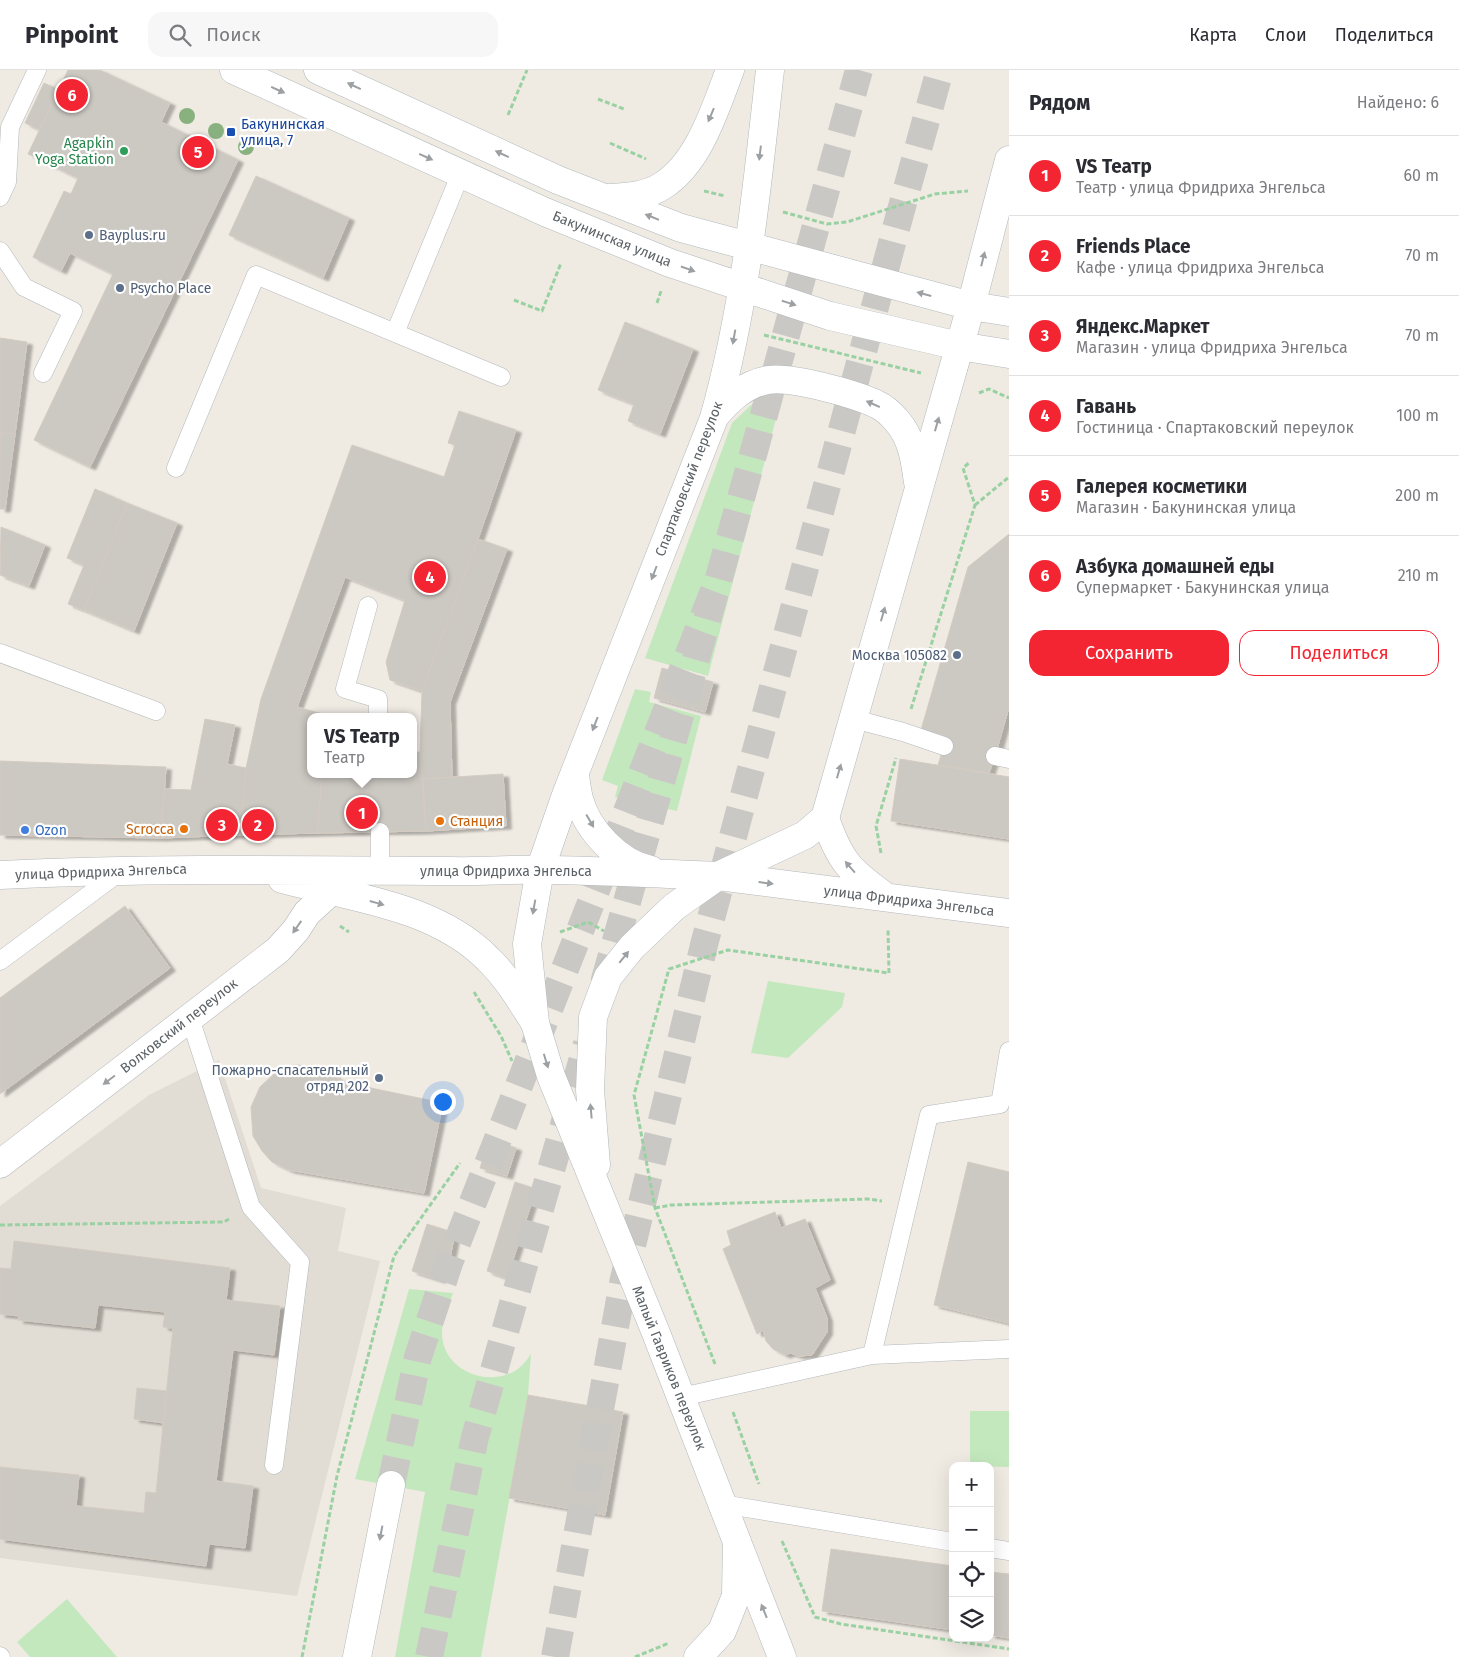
<!DOCTYPE html>
<html lang="ru">
<head>
<meta charset="utf-8">
<style>
	:root { --surface:#fff; --page:#f7f7f7; --text:#2b2b33; --muted:#7c7c81; --line:#e1e1e2; --accent:#f32532 }
	body { margin:0; font-family:"Fira Sans",sans-serif; background:var(--page); color:var(--text) }
	.controls { position:absolute; right:15px; bottom:15px; display:grid; overflow:hidden; border-radius:10px; box-shadow:0 5px 20px #0002 }
	.controls button { width:45px; height:45px; display:grid; place-items:center; padding:0; border:0; border-bottom:1px solid var(--line); background:var(--surface); color:var(--text); font:25px sans-serif }
	.you { position:absolute; left:442px; top:1031px; width:18px; height:18px; margin:-12px; border:4px solid #fff; border-radius:50%; background:#1a73e8; box-shadow:0 0 0 8px #1a73e833 }
	.badge { display:grid; place-items:center; width:32px; height:32px; border-radius:50%; background:var(--accent); color:#fff; font-size:16px; font-weight:700 }
	.pin { position:absolute; translate:-50% -50%; border:2px solid #fff; box-shadow:0 1px 5px #0006 }
	.popup { position:absolute; left:307px; top:643px; width:110px; height:65px; box-sizing:border-box; display:grid; place-content:center; border-radius:10px; background:var(--surface); filter:drop-shadow(0 1px 4px #0005); font-size:16px; white-space:nowrap; color:var(--muted) }
	.popup b { font-size:19px; color:var(--text) }
	.popup::after { content:''; position:absolute; left:50%; top:100%; margin-left:-10px; border:10px solid transparent; border-top-color:var(--surface) }
	.list { margin:0; padding:0; list-style:none }
	h2 { display:flex; justify-content:space-between; align-items:center; height:65px; margin:0; padding:0 20px; font-size:21px }
	h2 small { font-size:16px; font-weight:400; color:var(--muted) }
	.list li { display:grid; grid-template-columns:32px 1fr auto; gap:15px; align-items:center; box-sizing:border-box; height:80px; padding:0 20px; border-top:1px solid var(--line) }
	.list b { display:block; font-size:19px; white-space:nowrap }
	.list p { margin:0; font-size:16px; white-space:nowrap; color:var(--muted) }
	.list em { font-size:16px; font-style:normal; color:var(--muted) }
	.actions { display:flex; gap:10px; padding:15px 20px }
	.actions a { flex:1; padding:11px 0; border:1px solid var(--accent); border-radius:15px; text-align:center; font-size:18px; color:var(--accent) }
	.actions .main { background:var(--accent); color:#fff }
	.icon { flex:none; width:28px; height:28px; fill:none; stroke:currentColor; stroke-width:2; stroke-linecap:round; stroke-linejoin:round }
	.map { position:relative; flex:none; width:1009px; height:1587px; overflow:hidden }
	header { display:flex; align-items:center; gap:30px; box-sizing:border-box; height:70px; padding:0 25px; background:var(--surface); border-bottom:1px solid var(--line) }
	header strong { font-size:24px }
	nav { display:flex; gap:28px; margin-inline-start:auto; font-size:18px }
	.search { width:350px; height:45px; background:var(--page); display:flex; align-items:center; gap:12px; box-sizing:border-box; padding:0 18px; border-radius:15px; color:var(--muted); font-size:19px }
	main { display:flex }
	aside { flex:1; background:var(--surface) }
	.map>svg:first-child { display:block }
</style>
</head>
<body>
<header>
<strong>Pinpoint</strong>
<div class="search"><svg class="icon" aria-label="search" viewBox="0 0 24 24"><circle cx="10" cy="10" r="6"/><path d="M15 15l6 6"/></svg>Поиск</div>
<nav><a>Карта</a><a>Слои</a><a>Поделиться</a></nav>
</header>
<main>
<div class="map">
<svg width="1009" height="1587" viewBox="0 0 1009 1587">
	<defs>
		<filter id="shadow"><feDropShadow dx="5.5" dy="3" stdDeviation="1" flood-color="#0004"/></filter>
	</defs>
	<rect width="100%" height="100%" fill="#efebe3"/>
	<path fill="#e1dcd4" d="M219,990L261,1118L346,1138L338,1181L380,1191L297,1526L0,1488V1136L149,1025Z"/>
	<path fill="#c4e8be" d="M774,326H782L708,606L645,588L732,353L751,335Z
		M635,619L651,622L649,632L701,646L677,741L615,727L618,716L602,710Z
		M768,911L845,923L842,937L788,988L751,983Z
		M409,1219L453,1223C448,1236 442,1250 442,1264C443,1297 480,1315 508,1304C518,1301 525,1293 531,1284L528,1325L481,1587H395L425,1422L355,1409Z
		M970,1341H1009V1397L970,1396Z
		M67,1529L117,1587H30L17,1572Z"/>
	<path fill="#ccc8c2" stroke="#d4cbc1" filter="url(#shadow)" d="M68,0H100L170,33L161,52L238,90L90,397L34,370L113,204L70,183L61,201L33,187L64,121L71,124L78,108L28,84Z
		M44,13L59,20L40,60L25,53Z
		M256,106L349,148L323,208L229,165Z
		M625,252L693,279L660,364L628,351L634,334L598,320Z
		M0,268L27,272L15,364L0,363Z
		M459,341L516,360L478,469L422,621L390,610L386,592L405,530L345,507L297,637L330,646L311,647V704H322L317,763L240,765L246,698L261,629L352,375L444,407L455,375L448,373Z
		M0,363L15,364L5,439H0Z
		M95,419L127,433L84,540L68,534L84,495L67,488Z
		M127,433L177,453L134,561L84,540Z
		M1,457L45,475L29,516L0,505Z
		M1009,464V637L995,686L989,703L938,695L947,666L921,660L968,497Z
		M478,469L507,479L450,632L452,707L423,709L420,682L422,621Z
		M662,598L713,612L705,642L654,628Z
		M205,649L235,655L227,694L246,698L240,765L161,768L164,719L191,720Z
		M413,682H420L426,761L317,763L322,704H413Z
		M900,689L1009,707V769L891,751Z
		M0,691L166,697L161,768L0,765Z
		M503,704L506,756L426,761L423,709Z
		M125,836L170,898L0,1024V928Z
		M294,995L314,996L328,1001L342,1012L443,1033L424,1123L289,1100L272,1092L262,1081L253,1066L251,1037L260,1017L276,1002Z
		M489,1069L516,1078L507,1106L480,1098Z
		M968,1092L1009,1102V1253L934,1235Z
		M515,1112L536,1119L507,1208L487,1201Z
		M775,1142L781,1158L805,1149L830,1210L815,1218L827,1248V1262L812,1285L799,1286L790,1283L785,1285L773,1279L766,1271L763,1260L757,1264L723,1179L731,1175L727,1161Z
		M427,1154L455,1163L449,1193L440,1210L412,1201Z
		M14,1171L230,1198L226,1230L280,1236L274,1285L233,1280L216,1411L253,1416L245,1478L209,1474L206,1496L0,1469V1397L79,1405L76,1436L144,1443L146,1422L156,1423L173,1258L163,1257L165,1242L98,1235L95,1258L18,1250L19,1246L0,1244V1198L11,1199Z
		M137,1318L167,1321L164,1353L134,1349Z
		M528,1325L623,1342L605,1445L509,1428Z
		M831,1479L953,1496V1560L822,1541Z
		M990,1502L1009,1504V1568L990,1565Z"/>
	<g fill="none" stroke-linecap="round" stroke-linejoin="round">
		<path stroke="#cac8c4" stroke-width="28" stroke-dasharray="28 14" stroke-linecap="butt" d="M391,1415L418,1287L449,1193L719,508"/>
		<path stroke="#cac8c4" stroke-width="28" stroke-dasharray="28 14" stroke-linecap="butt" d="M604,913L719,508L859,0
			M429,1587L475,1367L587,974
			M555,1587L623,1213L705,871L895,162L940,0"/>
		<g stroke="#b4b7bb" stroke-width="19">
			<path id="service" d="M0,127L7,112L10,57L37,0
				M0,181L24,217L73,241L43,303
				M395,263L461,103
				M176,398L256,205L501,307
				M368,536L345,619L378,629V647
				M0,583L156,641
				M854,649L903,662L944,676
				M995,686L1009,689
				M380,762V800
				M0,891L121,801
				M190,948L251,1137L300,1192L274,1395
				M872,1285L1009,1279
				M681,1327L872,1285L929,1045L1000,1034L1009,981
				M722,1434L953,1472
				M990,1478L1009,1481
				M0,1586L1,1587"/>
		</g>
		<g stroke="#b4b7bb" stroke-width="29">
			<path id="minor" d="M0,1094L278,880L296,860L307,843L330,822L338,801"/>
		</g>
		<g stroke="#b4b7bb" stroke-width="29">
			<path id="tertiary" d="M575,705C576,713 577,721 579,729C587,760 619,794 651,800
				M825,748C840,792 850,801 886,827
				M0,805C150,798 299,800 450,801C480,802 510,799 540,800C599,800 659,804 718,806L1009,843
				M282,809C350,827 436,836 488,889C507,907 521,931 535,953
				M737,1472L782,1587
				M357,1587L391,1415"/>
		</g>
		<g stroke="#b2b8bc" stroke-width="29">
			<path id="secondary" d="M234,0L545,142L670,193L830,246L959,276L1009,284
				M318,0L558,110L681,158L971,236L1009,242
				M610,128C627,127 647,126 662,116C699,93 715,39 730,0
				M715,346C729,329 745,314 768,310C791,306 855,324 876,334C883,337 892,345 897,351C912,368 915,390 918,412
				M596,1095L590,1020L593,947L608,907L632,877L674,837L718,806L805,765L825,748L971,236L1009,90
				M698,1587L722,1561L736,1526L737,1472L656,1263L551,1006L535,953L527,874L540,800L566,725L714,348C746,234 757,117 770,0"/>
		</g>
		<path stroke="#9ad1a2" stroke-width="3" stroke-dasharray="5 2.5" stroke-linecap="butt" d="M598,29L624,39
			M508,45L527,0
			M610,73L646,89
			M704,121L725,126
			M783,142L827,154L847,152L935,124L968,121
			M514,230L542,241L561,193
			M657,233L661,221
			M764,265L921,303
			M979,323L989,319L1009,328
			M975,435L1009,407
			M911,639L975,435L963,398L970,392
			M881,783L876,756L896,688
			M340,856L349,862
			M560,862L588,852L604,861
			M474,922L501,966L512,991
			M655,1138L671,1135L868,1129L882,1131
			M0,1155L224,1152L229,1149
			M715,1294L655,1138L634,1025L669,899L728,880L889,903L888,859
			M733,1342L759,1414
			M782,1471L815,1547L841,1554L1009,1579
			M302,1587L337,1406L394,1186L460,1093
			M635,1587L669,1573"/>
		<use href="#service" stroke="#fff" stroke-width="18"/>
		<use href="#minor" stroke="#fff" stroke-width="28"/>
		<use href="#tertiary" stroke="#fff" stroke-width="28"/>
		<use href="#secondary" stroke="#fff" stroke-width="28"/>
	</g>
	<g fill="#89b180">
		<circle cx="187" cy="46" r="8"/>
		<circle cx="216" cy="61" r="8"/>
		<circle cx="246" cy="77" r="8"/>
	</g>
	<defs><path id="oneway-solid" d="M-6-.8H1V-3.2L6.5 0L1 3.2V.8H-6Z" transform="scale(1.25)"/></defs>
	<g fill="#9da0a3">
		<use href="#oneway-solid" transform="translate(354 16) rotate(-155)"/>
		<use href="#oneway-solid" transform="translate(278 20) rotate(24)"/>
		<use href="#oneway-solid" transform="translate(711 45) rotate(113)"/>
		<use href="#oneway-solid" transform="translate(760 83) rotate(97)"/>
		<use href="#oneway-solid" transform="translate(502 84) rotate(-155)"/>
		<use href="#oneway-solid" transform="translate(426 87) rotate(24)"/>
		<use href="#oneway-solid" transform="translate(652 147) rotate(-158)"/>
		<use href="#oneway-solid" transform="translate(983 189) rotate(-76)"/>
		<use href="#oneway-solid" transform="translate(688 199) rotate(19)"/>
		<use href="#oneway-solid" transform="translate(924 224) rotate(-165)"/>
		<use href="#oneway-solid" transform="translate(789 233) rotate(17)"/>
		<use href="#oneway-solid" transform="translate(734 267) rotate(100)"/>
		<use href="#oneway-solid" transform="translate(873 334) rotate(-156)"/>
		<use href="#oneway-solid" transform="translate(937 354) rotate(-74)"/>
		<use href="#oneway-solid" transform="translate(654 503) rotate(111)"/>
		<use href="#oneway-solid" transform="translate(883 544) rotate(-74)"/>
		<use href="#oneway-solid" transform="translate(595 654) rotate(111)"/>
		<use href="#oneway-solid" transform="translate(839 701) rotate(-74)"/>
		<use href="#oneway-solid" transform="translate(590 751) rotate(60)"/>
		<use href="#oneway-solid" transform="translate(850 797) rotate(-131)"/>
		<use href="#oneway-solid" transform="translate(766 813) rotate(7)"/>
		<use href="#oneway-solid" transform="translate(377 833) rotate(16)"/>
		<use href="#oneway-solid" transform="translate(534 837) rotate(100)"/>
		<use href="#oneway-solid" transform="translate(297 857) rotate(125)"/>
		<use href="#oneway-solid" transform="translate(624 887) rotate(-51)"/>
		<use href="#oneway-solid" transform="translate(546 991) rotate(73)"/>
		<use href="#oneway-solid" transform="translate(109 1010) rotate(143)"/>
		<use href="#oneway-solid" transform="translate(591 1041) rotate(-95)"/>
		<use href="#oneway-solid" transform="translate(381 1463) rotate(101)"/>
		<use href="#oneway-solid" transform="translate(764 1541) rotate(-112)"/>
	</g>
	<rect fill="#1a4fb4" stroke="#fff" stroke-width="2" x="226" y="57" width="10" height="10" rx="2.5"/>
	<circle fill="#2e9e5b" stroke="#fff" stroke-width="2" cx="124" cy="81" r="5"/>
	<g fill="#5c6f8a" stroke="#fff" stroke-width="2">
		<circle cx="89" cy="165" r="5"/>
		<circle cx="120" cy="218" r="5"/>
		<circle cx="957" cy="585" r="5"/>
		<circle cx="379" cy="1008" r="5"/>
	</g>
	<g fill="#e8710a" stroke="#fff" stroke-width="2">
		<circle cx="440" cy="751" r="5"/>
		<circle cx="184" cy="759" r="5"/>
	</g>
	<circle fill="#3f7fe0" stroke="#fff" stroke-width="2" cx="25" cy="760" r="5"/>
	<g text-anchor="middle" dominant-baseline="central" stroke-width="4.5" stroke-linejoin="round" paint-order="stroke">
		<g font-size="14" fill="#164399" stroke="#fff" text-anchor="start">
			<text x="241" y="54">Бакунинская<tspan x="241" dy="16">улица, 7</tspan></text>
		</g>
		<g font-size="14" fill="#27864d" stroke="#fff" text-anchor="end">
			<text x="114" y="73">Agapkin<tspan x="114" dy="16">Yoga Station</tspan></text>
		</g>
		<g font-size="14" fill="#4e5e75" stroke="#fff" text-anchor="start">
			<text x="99" y="165">Bayplus.ru</text>
			<text x="130" y="218">Psycho Place</text>
			<text x="947" y="585" text-anchor="end">Москва 105082</text>
			<text x="369" y="1000" text-anchor="end">Пожарно-спасательный<tspan x="369" dy="16">отряд 202</tspan></text>
		</g>
		<g font-size="14" fill="#5b6165" stroke="#fff">
			<text transform="translate(612 169) rotate(22)">Бакунинская улица</text>
			<text transform="translate(689 409) rotate(-69)">Спартаковский переулок</text>
			<text x="506" y="801">улица Фридриха Энгельса</text>
			<text transform="translate(101 802) rotate(-2)">улица Фридриха Энгельса</text>
			<text transform="translate(909 831) rotate(7)">улица Фридриха Энгельса</text>
			<text transform="translate(179 956) rotate(-38)">Волховский переулок</text>
			<text transform="translate(669 1298) rotate(68)">Малый Гавриков переулок</text>
		</g>
		<g font-size="14" fill="#c56008" stroke="#fff" text-anchor="start">
			<text x="450" y="751">Станция</text>
			<text x="174" y="759" text-anchor="end">Scrocca</text>
		</g>
		<g font-size="14" fill="#366cbe" stroke="#fff" text-anchor="start">
			<text x="35" y="760">Ozon</text>
		</g>
	</g>
</svg>
<div class="controls">
<button>+</button>
<button>−</button>
<button><svg class="icon" aria-label="locate" viewBox="0 0 24 24"><circle cx="12" cy="12" r="6"/><path d="M12 2v4M12 18v4M2 12h4M18 12h4"/></svg></button>
<button><svg class="icon" aria-label="layers" viewBox="0 0 24 24"><path d="M12 4l9 5-9 5-9-5zM3 14l9 5 9-5"/></svg></button>
</div>
<div class="you"></div>
<div class="pin badge" style="left:362px;top:743px">1</div>
<div class="popup"><b>VS Театр</b>Театр</div>
<div class="pin badge" style="left:258px;top:755px">2</div>
<div class="pin badge" style="left:222px;top:755px">3</div>
<div class="pin badge" style="left:430px;top:507px">4</div>
<div class="pin badge" style="left:198px;top:82px">5</div>
<div class="pin badge" style="left:72px;top:25px">6</div>
</div>
<aside>
<h2>Рядом<small>Найдено: 6</small></h2>
<ul class="list">
<li><span class="badge">1</span><div><b>VS Театр</b><p>Театр · улица Фридриха Энгельса</p></div><em>60 m</em></li>
<li><span class="badge">2</span><div><b>Friends Place</b><p>Кафе · улица Фридриха Энгельса</p></div><em>70 m</em></li>
<li><span class="badge">3</span><div><b>Яндекс.Маркет</b><p>Магазин · улица Фридриха Энгельса</p></div><em>70 m</em></li>
<li><span class="badge">4</span><div><b>Гавань</b><p>Гостиница · Спартаковский переулок</p></div><em>100 m</em></li>
<li><span class="badge">5</span><div><b>Галерея косметики</b><p>Магазин · Бакунинская улица</p></div><em>200 m</em></li>
<li><span class="badge">6</span><div><b>Азбука домашней еды</b><p>Супермаркет · Бакунинская улица</p></div><em>210 m</em></li>
</ul>
<div class="actions"><a class="main">Сохранить</a><a>Поделиться</a></div>
</aside>
</main>
</body>
</html>
